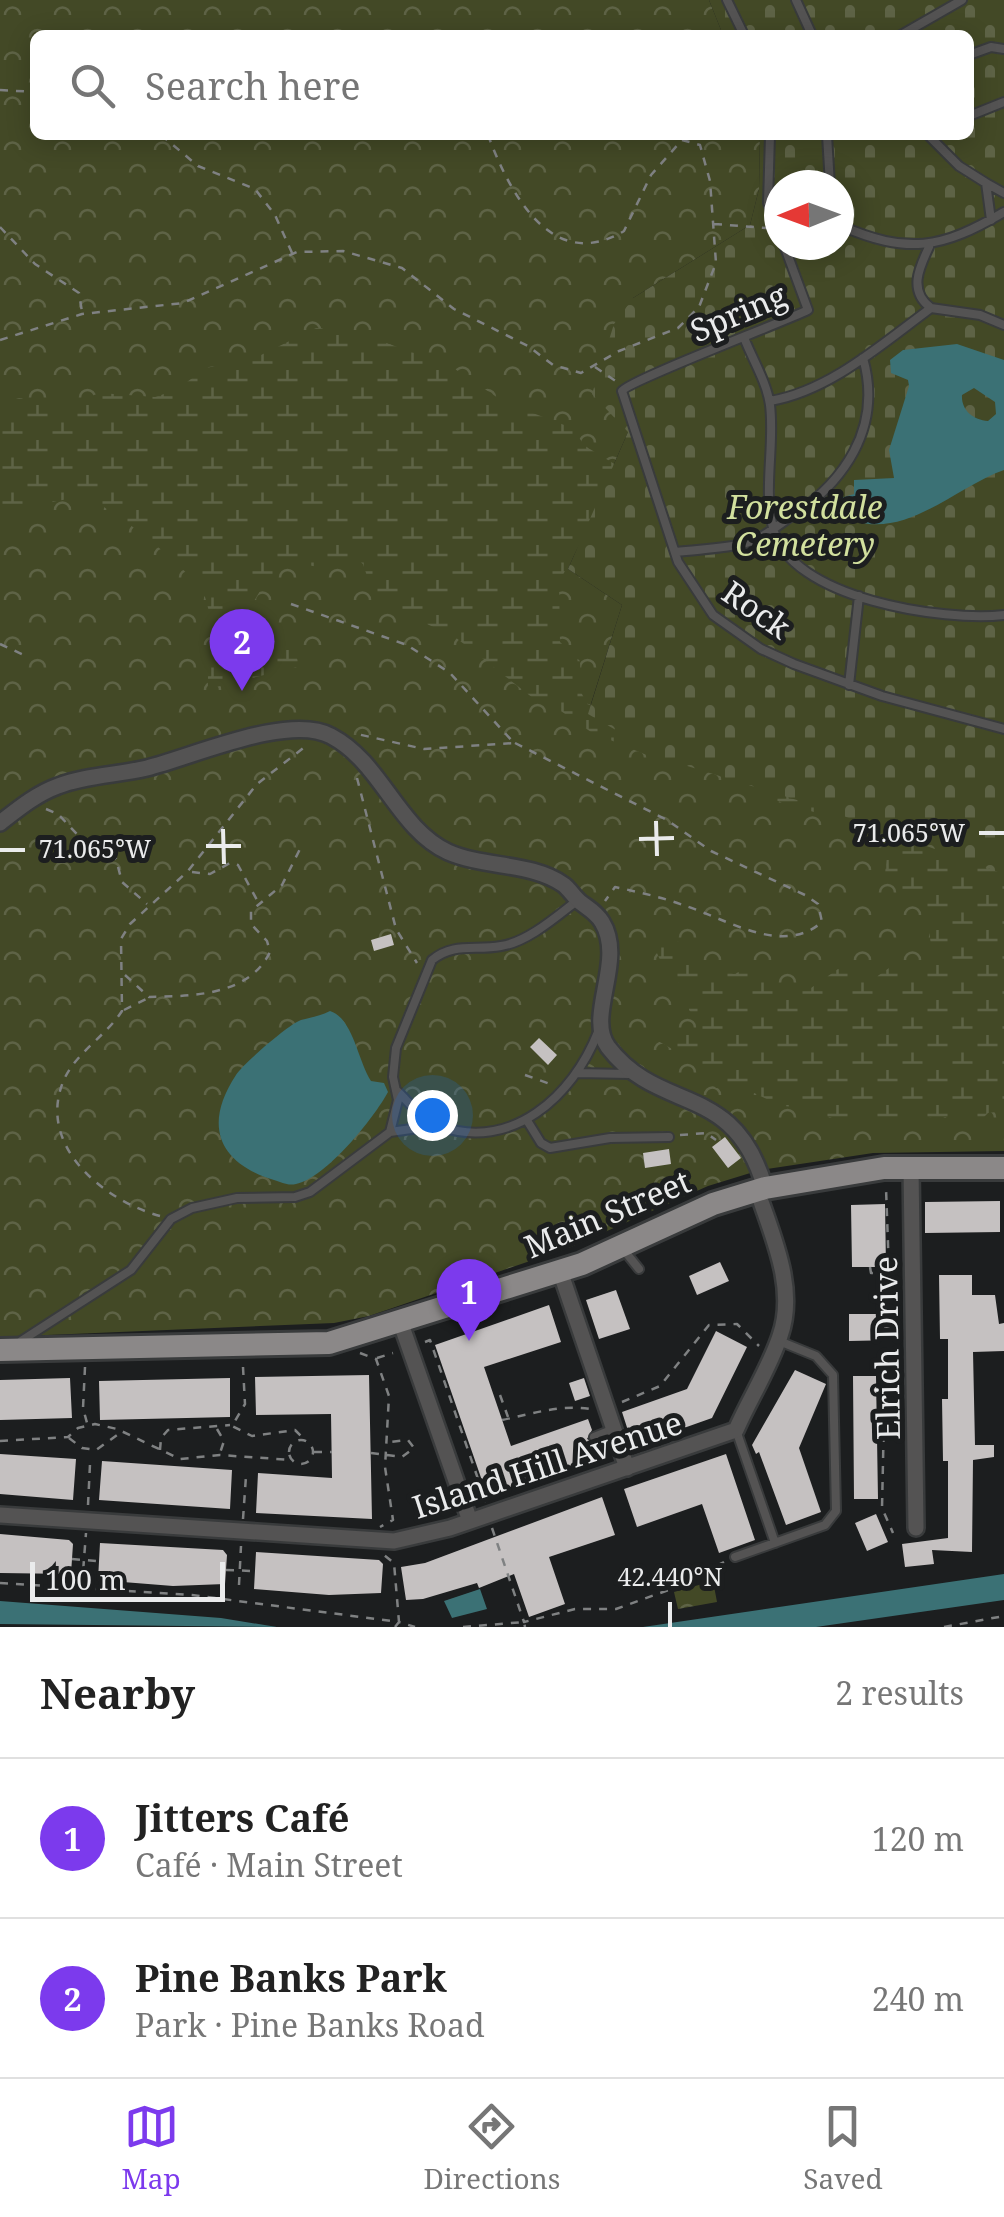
<!DOCTYPE html>
<html lang="en">
<head>
<meta charset="utf-8">
<style>
	:root { --surface:#fff; --page:#f2f2f2; --text:#222; --muted:#767676; --line:#e0e0e0; --accent:#7c3aed }
	body { margin:0; font-family:"Noto Serif",serif; background:var(--page); color:var(--text) }
	.compass { position:absolute; left:764px; top:170px; width:90px; height:90px; border-radius:50%; background:var(--surface); box-shadow:0 5px 25px #0003; rotate:269deg }
	.scale { position:absolute; left:30px; bottom:25px; width:195px; box-sizing:border-box; padding-left:10px; border:5px solid #eaebec; border-top:0; font-size:28px; line-height:35px; white-space:nowrap; color:#eaebec; -webkit-text-stroke:8px #1c1e1f; paint-order:stroke }
	.you { position:absolute; left:432px; top:1115px; width:35px; height:35px; margin:-25px; border:8px solid #fff; border-radius:50%; background:#1a73e8; box-shadow:0 0 0 15px #1a73e833 }
	.badge { display:grid; place-items:center; width:65px; height:65px; border-radius:50%; background:var(--accent); color:#fff; font-size:32px; font-weight:700 }
	.pin { position:absolute; translate:-50% -82px; filter:drop-shadow(0 2px 5px #0008) }
	.pin::after { content:''; position:absolute; top:52px; width:35px; height:30px; background:inherit; clip-path:polygon(0 0,100% 0,50% 100%) }
	.list { margin:0; padding:0; list-style:none }
	h2 { display:flex; justify-content:space-between; align-items:center; height:130px; margin:0; padding:0 40px; font-size:42px }
	h2 small { font-size:32px; font-weight:400; color:var(--muted) }
	.list li { display:grid; grid-template-columns:65px 1fr auto; gap:30px; align-items:center; box-sizing:border-box; height:160px; padding:0 40px; border-top:2px solid var(--line) }
	.list b { display:block; font-size:38px; white-space:nowrap }
	.list p { margin:0; font-size:32px; white-space:nowrap; color:var(--muted) }
	.list em { font-size:32px; font-style:normal; color:var(--muted) }
	.icon { flex:none; width:55px; height:55px; fill:none; stroke:currentColor; stroke-width:2; stroke-linecap:round; stroke-linejoin:round }
	.map { position:relative; flex:none; width:1004px; height:1627px; overflow:hidden }
	.search { position:absolute; background:var(--surface); box-shadow:0 5px 25px #0003; left:30px; right:30px; top:30px; height:110px; display:flex; align-items:center; gap:25px; box-sizing:border-box; padding:0 35px; border-radius:15px; color:var(--muted); font-size:38px }
	.sheet { height:450px; background:var(--surface) }
	nav { display:flex; justify-content:space-around; align-items:center; box-sizing:border-box; height:140px; border-top:2px solid var(--line); background:var(--surface); font-size:28px; color:var(--muted) }
	nav a { display:grid; justify-items:center; gap:5px }
	nav .on { color:var(--accent) }
	.map>svg:first-child { display:block }
</style>
</head>
<body>
<div class="map">
<svg width="1004" height="1627" viewBox="0 0 1004 1627">
	<defs>
		<pattern id="forest-crowns" width="20" height="18" patternUnits="userSpaceOnUse" patternTransform="scale(2.5)"><rect width="20" height="18" fill="#434926"/><path d="M2 6a3 3 0 1 1 6 0M12 15a3 3 0 1 1 6 0" fill="none" stroke="#5e6346"/></pattern>
		<pattern id="wetland-marsh" width="20" height="14" patternUnits="userSpaceOnUse" patternTransform="scale(2.5)"><rect width="20" height="14" fill="#434926"/><path d="M1 5h8M5 5V1M11 12h8M15 12V8" fill="none" stroke="#5e6346"/></pattern>
		<pattern id="cemetery-stones" width="16" height="16" patternUnits="userSpaceOnUse" patternTransform="scale(2.5)"><rect width="16" height="16" fill="#434926"/><path d="M2 7V4a2 2 0 0 1 4 0v3zM10 15v-3a2 2 0 0 1 4 0v3z" fill="#5e6346"/></pattern>
	</defs>
	<rect width="100%" height="100%" fill="#1c1e1f"/>
	<path fill="url(#forest-crowns)" d="M0,0H709L723,35H35V135H760L759,189L750,225L633,298L628,432L568,569L622,605L588,713L813,805L1004,874V1151L873,1153L760,1170L708,1186L571,1247L369,1316L334,1323L0,1337Z
		M713,1581L717,1602L678,1609L674,1592Z"/>
	<path fill="url(#wetland-marsh)" d="M316,328L346,329L449,365L504,402L572,428L585,446L621,468L559,582L560,642L580,661L581,692L587,704L1004,847V1111L988,1113L980,1121L946,1117L868,1121L828,1117L816,1108L781,1106L750,1091L716,1088L688,1058L658,1041L663,1032H694L699,1022L689,1010V989C667,978 660,961 651,939L655,932L691,947L703,963L734,974L744,970L774,988H811L838,969L872,980L889,968L923,981L928,971L925,953L931,945C926,890 917,907 885,874L888,846L877,831L764,797L728,772L649,756L591,732L558,709L538,702L455,637L375,600L363,564L356,559L331,569L289,562L267,579L250,608L273,630L281,645L292,649L301,666L208,689C207,656 217,633 205,597C199,576 110,505 89,500C58,495 27,510 0,522V404L19,398L68,404L100,393L155,397L176,390L206,368L257,357Z"/>
	<path fill="url(#cemetery-stones)" fill-rule="evenodd" d="M709,0H1004V874L813,805L668,760L588,714L622,605L568,569L628,432L592,394L614,324L633,298L750,225L759,189L760,135H969V35H723ZM779,185H839V245H779Z"/>
	<path fill="#3b7175" fill-rule="evenodd" d="M957,344L1004,360V470C958,486 907,538 855,521L840,503L841,498L854,494V480L894,478L889,450L909,386L908,380L891,373L890,360L903,350ZM974,388L995,402L996,414L988,421C973,420 961,410 962,395Z
		M330,1011C353,1018 358,1061 371,1081L384,1083L388,1092C374,1118 326,1178 296,1184C287,1186 282,1182 274,1180C218,1163 203,1125 236,1075C243,1064 289,1024 301,1020C312,1017 320,1016 330,1011Z
		M1004,1574V1600L816,1627H643Z
		M480,1589L487,1609L452,1618L444,1601Z
		M0,1601L221,1618L277,1627L0,1624Z"/>
	<path fill="#c5c1c1" d="M391,934L394,945L374,951L371,940Z
		M539,1038L557,1055L548,1065L530,1047Z
		M725,1137L741,1158L728,1168L712,1147Z
		M669,1149L671,1164L645,1168L643,1153Z
		M1000,1201V1232L925,1233V1202Z
		M885,1204L886,1267H852L851,1205Z
		M720,1262L729,1281L697,1295L689,1276Z
		M939,1275H972V1295H995L999,1324L1004,1323V1351L973,1352L975,1445H994V1457L973,1460L972,1552L932,1550L934,1564L905,1567L902,1544L948,1538V1461H943L942,1399H948V1339H940Z
		M616,1290L630,1329L599,1339L586,1300Z
		M549,1305L561,1342L484,1367L511,1446L588,1419L592,1430L587,1439L597,1444L601,1455L487,1495L435,1345Z
		M849,1314H896V1340L849,1341Z
		M716,1331L747,1347L712,1418L633,1446L622,1412L687,1389Z
		M795,1370L826,1384L799,1448L821,1512L786,1525L759,1452L756,1454L752,1445Z
		M369,1375L372,1519L256,1513L258,1473L332,1478L331,1414L256,1415L255,1377Z
		M853,1376H876L878,1499H854Z
		M70,1378L72,1418L0,1420V1380Z
		M230,1378V1417L100,1420L99,1381Z
		M584,1378L590,1396L575,1401L569,1383Z
		M0,1454L76,1459L73,1500L0,1494Z
		M726,1454L755,1540L719,1553L702,1504L637,1527L624,1489Z
		M102,1461L232,1470L230,1509L99,1500Z
		M602,1497L615,1535L549,1557L565,1604L529,1617L514,1574L479,1588L477,1583L423,1599L406,1600L401,1567L425,1563Z
		M876,1514L888,1542L867,1551L855,1523Z
		M0,1534L69,1540L73,1544L71,1574L0,1573Z
		M100,1543L223,1550L227,1555L225,1584L173,1586L98,1580Z
		M256,1552L379,1560L383,1564L381,1593L329,1595L254,1589Z"/>
	<g fill="none" stroke-linecap="round" stroke-linejoin="round">
		<g stroke="#393b3c" stroke-width="12">
			<path id="service" d="M727,0L744,35
				M796,0L812,35
				M901,35L962,0
				M969,55L991,47L1004,49
				M969,116L1004,102
				M770,135L768,203L779,232
				M827,135L830,185
				M928,135L959,166L986,183L991,220
				M986,183L1004,193
				M839,225C908,255 941,249 1004,212
				M784,245L808,310C781,323 628,381 622,391L678,562L713,615L761,649L794,664L882,696L1004,729
				M929,247C919,268 908,291 931,308
				M745,340C753,360 767,383 770,405C775,445 763,488 773,528C789,599 945,622 1004,615
				M770,401C830,391 883,343 931,308L980,315L1004,325
				M676,552C699,549 724,549 746,543C761,539 773,529 786,520C844,484 883,428 863,358
				M849,685L859,596
				M576,1073L629,1074
				M397,1091C409,1102 423,1121 439,1126C512,1152 573,1096 598,1032
				M528,1122L541,1143L550,1148L610,1138L669,1137
				M390,1132L433,1126
				M623,1249L639,1269
				M21,1341L131,1270L171,1219L192,1208L237,1198L295,1197L310,1192L390,1132L398,1100L393,1077L396,1048L432,960C454,942 475,951 501,946C528,942 557,916 578,900
				M736,1430L775,1543
				M594,1437L614,1429
				M735,1557L825,1525L836,1511L833,1375L816,1356L779,1341"/>
		</g>
		<g stroke="#393b3c" stroke-width="20">
			<path id="minor" d="M0,823C18,809 36,794 58,786C86,775 118,775 147,768C192,757 289,713 331,736C382,763 397,828 448,852C484,868 532,862 564,885C570,890 574,897 580,902C588,908 597,913 602,922C626,961 585,1016 608,1047C661,1116 734,1080 765,1188
				M911,1167L916,1528
				M560,1271L627,1468
				M400,1321L470,1521
				M0,1515L394,1541L450,1528L736,1430C750,1398 769,1369 780,1336C797,1288 772,1235 757,1190"/>
		</g>
		<g stroke="#393b3c" stroke-width="28">
			<path id="primary" d="M0,1350L329,1343L582,1264L713,1204L765,1188L884,1168H1004"/>
		</g>
		<path stroke="#7f8182" stroke-width="2.5" stroke-dasharray="8 8" stroke-linecap="butt" d="M0,90L35,92
			M161,135L198,166L255,189L275,215L292,253
			M714,224L766,228
			M0,227L35,264L79,293L82,312
			M0,340L82,314L183,303L297,252L343,251L402,268L454,309L528,346L553,365L581,373L619,351L678,328L699,307L716,263L710,181L700,145L682,140L651,175L624,231C552,274 510,194 488,135
			M595,367L617,382
			M291,604L407,645L450,673L514,743L424,749L357,734
			M0,644L26,656
			M515,743L667,820L711,851L805,895L818,904L822,922C782,957 725,918 683,905C661,897 638,892 615,887L605,901
			M357,778L396,929L417,963
			M46,809L58,814L89,847L116,859L122,882L147,904
			M192,872L210,874L230,863L238,865L257,900
			M125,975L149,997C192,996 249,996 270,952L267,941L251,924V911L282,885L302,845
			M124,1010L148,998
			M525,1075L553,1085
			M680,1135L706,1133L716,1140
			M160,1216C105,1201 37,1147 63,1082C74,1054 106,1036 122,1011L121,939L130,924L188,871L257,784L306,746
			M870,1267L871,1273L889,1272L886,1188
			M425,1342L430,1340L486,1502
			M360,1353L376,1359L389,1396L385,1467L393,1520L380,1527
			M377,1358L393,1353
			M85,1367L83,1408L87,1423
			M243,1367L245,1404L232,1426L252,1436L295,1430L306,1441
			M885,1370L882,1508L893,1533
			M500,1395L508,1417
			M622,1402L660,1386L709,1325L737,1324L759,1346
			M502,1420C532,1414 561,1404 590,1409
			M217,1429L224,1441L220,1453
			M69,1438L82,1448L96,1450L120,1433
			M289 1452a12 12 0 1 1 24 0a12 12 0 1 1-24 0Z
			M0,1441L68,1437L78,1428L95,1424L117,1429L180,1459L220,1455L292,1460
			M160,1450L161,1438L168,1430L230,1425
			M314,1452H332
			M371,1453L402,1457L414,1448L408,1440L389,1442
			M88,1505L90,1464
			M243,1519L246,1476
			M492,1528L524,1622L575,1609H616L674,1588L724,1562
			M72,1559L96,1561
			M226,1570L252,1571
			M0,1583L192,1595L399,1622L394,1563L384,1555
			M82,1585L86,1533
			M239,1585L241,1546
			M395,1627L399,1622L415,1627
			M463,1627L524,1622L525,1627
			M944,1627L1004,1616"/>
		<use href="#service" stroke="#545353" stroke-width="8"/>
		<use href="#minor" stroke="#545353" stroke-width="15"/>
		<use href="#primary" stroke="#8b8888" stroke-width="22"/>
	</g>
	<path fill="none" stroke="#eaebec" stroke-width="4" d="M656,821L657,856M223,829L224,864M979,833H1004M639,839L674,838M206,846H241M0,850H25M670,1602V1627"/>
	<g text-anchor="middle" dominant-baseline="central" stroke-width="10" stroke-linejoin="round" paint-order="stroke">
		<g font-size="32" fill="#eaebec" stroke="#1c1e1f">
			<text transform="translate(738 312) rotate(-23)">Spring</text>
			<text transform="translate(757 609) rotate(35)">Rock</text>
			<text transform="translate(607 1213) rotate(-23)">Main Street</text>
			<text transform="translate(886 1348) rotate(-91)">Elrich Drive</text>
			<text transform="translate(547 1464) rotate(-18)">Island Hill Avenue</text>
		</g>
		<g font-size="32" font-style="italic" fill="#d2e09e" stroke="#1c1e1f">
			<text x="805" y="506">Forestdale<tspan x="805" dy="37">Cemetery</tspan></text>
		</g>
	</g>
	<g font-size="25" text-anchor="middle" fill="#eaebec" stroke="#1c1e1f" stroke-width="10" stroke-linejoin="round" paint-order="stroke">
		<text x="909" y="842">71.065°W</text>
		<text x="95" y="858">71.065°W</text>
		<text x="670" y="1586">42.440°N</text>
	</g>
</svg>
<svg class="compass" viewBox="-18 -18 36 36"><path d="M0-13l5 13h-10z" fill="#e53935"/><path d="M0 13l5-13h-10z" fill="#767676"/></svg>
<div class="scale">100 m</div>
<div class="you"></div>
<div class="pin badge" style="left:469px;top:1341px">1</div>
<div class="pin badge" style="left:242px;top:691px">2</div>
<div class="search"><svg class="icon" aria-label="search" viewBox="0 0 24 24"><circle cx="10" cy="10" r="6"/><path d="M15 15l6 6"/></svg>Search here</div>
</div>
<section class="sheet">
<h2>Nearby<small>2 results</small></h2>
<ul class="list">
<li><span class="badge">1</span><div><b>Jitters Café</b><p>Café · Main Street</p></div><em>120 m</em></li>
<li><span class="badge">2</span><div><b>Pine Banks Park</b><p>Park · Pine Banks Road</p></div><em>240 m</em></li>
</ul>
</section>
<nav>
<a class="on"><svg class="icon" aria-label="map" viewBox="0 0 24 24"><path d="M3 6l6-2 6 2 6-2v14l-6 2-6-2-6 2zM9 4v14M15 6v14"/></svg>Map</a>
<a><svg class="icon" aria-label="directions" viewBox="0 0 24 24"><path d="M12 3l9 9-9 9-9-9zM9 14v-3h6M13 9l2 2-2 2"/></svg>Directions</a>
<a><svg class="icon" aria-label="saved" viewBox="0 0 24 24"><path d="M7 4h10v16l-5-4-5 4z"/></svg>Saved</a>
</nav>
</body>
</html>
